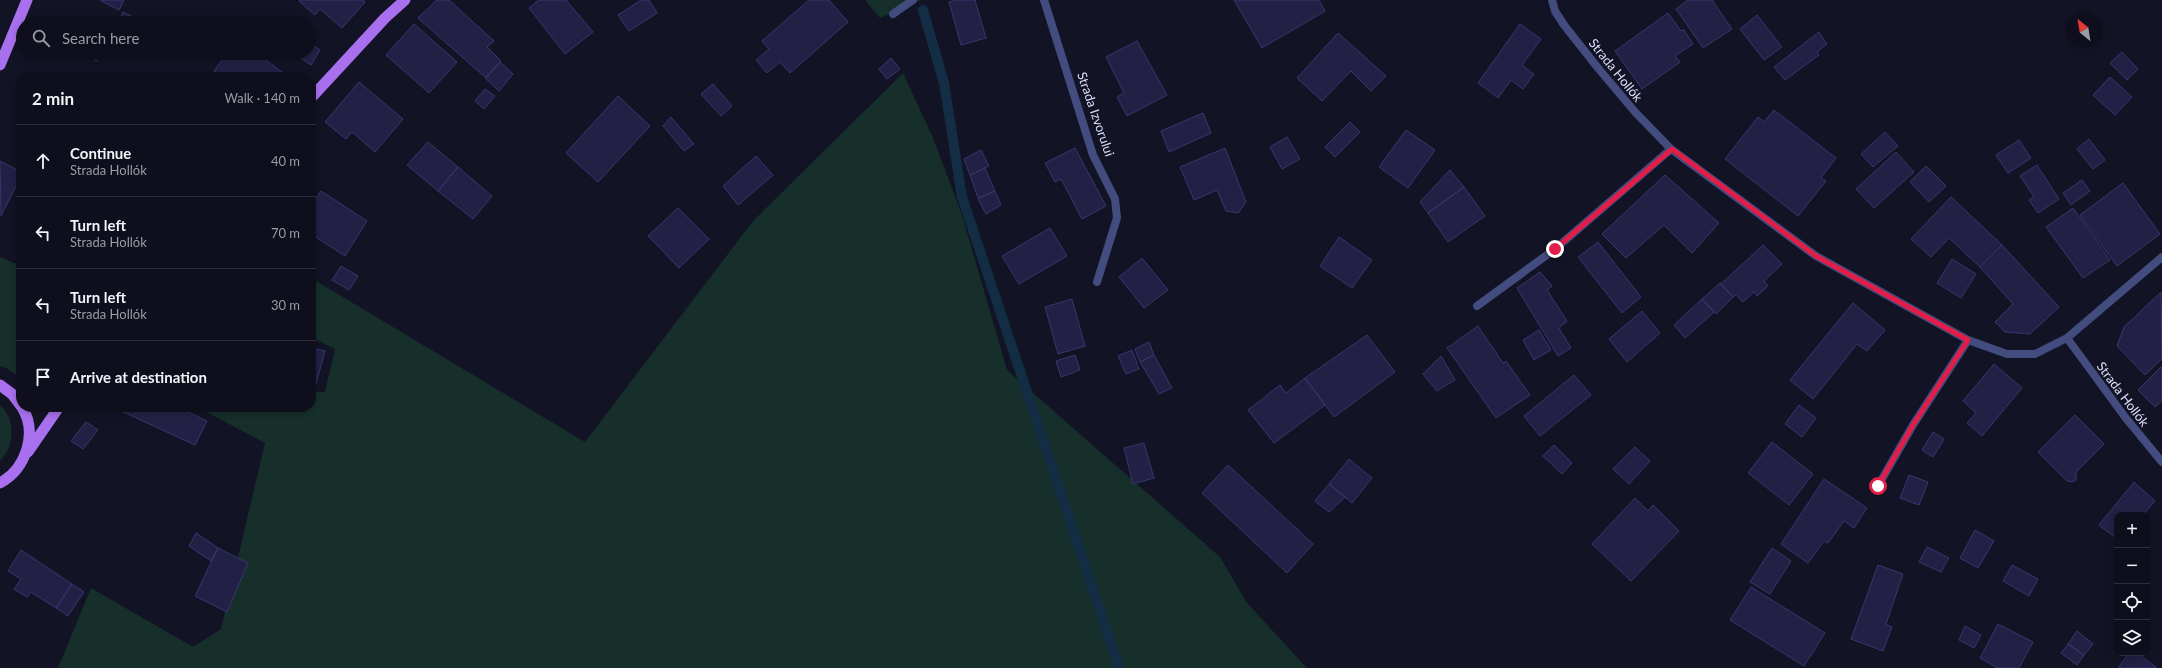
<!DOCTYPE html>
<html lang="en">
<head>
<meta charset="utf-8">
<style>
	:root { --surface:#0e0e1c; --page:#1c1c29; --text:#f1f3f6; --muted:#9b9ca3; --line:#2e2e3b }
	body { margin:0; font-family:Lato,sans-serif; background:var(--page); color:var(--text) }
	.controls { position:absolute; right:12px; bottom:12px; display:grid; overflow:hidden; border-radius:8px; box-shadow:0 2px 6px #0003 }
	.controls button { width:36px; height:36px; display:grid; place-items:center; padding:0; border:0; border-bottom:1px solid var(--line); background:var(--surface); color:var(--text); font:20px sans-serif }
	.compass { position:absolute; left:2066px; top:12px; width:36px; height:36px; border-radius:50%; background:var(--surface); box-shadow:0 2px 6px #0003; rotate:330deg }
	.stop { position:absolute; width:12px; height:12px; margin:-9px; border:3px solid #e11d48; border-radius:50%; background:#fff }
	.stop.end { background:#e11d48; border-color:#fff; box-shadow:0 1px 4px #0008 }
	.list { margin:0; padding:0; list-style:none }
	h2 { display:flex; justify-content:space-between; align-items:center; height:52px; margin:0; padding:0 16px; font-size:17px }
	h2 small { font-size:13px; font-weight:400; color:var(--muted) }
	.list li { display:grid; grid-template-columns:26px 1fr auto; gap:12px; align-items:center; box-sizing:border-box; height:72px; padding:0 16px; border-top:1px solid var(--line) }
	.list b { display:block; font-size:15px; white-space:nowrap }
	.list p { margin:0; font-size:13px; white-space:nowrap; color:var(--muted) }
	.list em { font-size:13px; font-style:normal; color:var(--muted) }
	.icon { flex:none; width:22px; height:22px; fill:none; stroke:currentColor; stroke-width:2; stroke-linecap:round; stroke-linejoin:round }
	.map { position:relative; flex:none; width:2162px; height:668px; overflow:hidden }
	.search { position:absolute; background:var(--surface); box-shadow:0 2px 6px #0003; left:16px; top:16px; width:300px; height:44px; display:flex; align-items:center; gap:10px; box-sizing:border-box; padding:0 14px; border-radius:22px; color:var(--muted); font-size:15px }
	.panel { position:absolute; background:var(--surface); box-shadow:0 2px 6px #0003; left:16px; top:72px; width:300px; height:340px; border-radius:16px }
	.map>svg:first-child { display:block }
</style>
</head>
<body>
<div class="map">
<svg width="2162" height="668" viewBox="0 0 2162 668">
	<rect width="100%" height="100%" fill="#131326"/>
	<path fill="#162f2a" d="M865,0H921L880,18Z
		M903,73L933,138L962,215L1007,370L1220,557L1247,603L1307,668H58L91,588L193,647L221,629L265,443L197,407H311V391L325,392L335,349L311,337V278L585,442L753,221Z
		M0,257L21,266V378L8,369L0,366Z
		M0,405C16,419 15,446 0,461Z"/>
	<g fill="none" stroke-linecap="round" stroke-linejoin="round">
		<path stroke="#132e44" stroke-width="10" d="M923,10L944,83L962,197L1119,668"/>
	</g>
	<path fill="#222145" stroke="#37366e" d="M101,0H124L119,10L101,1Z
		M300,0H363L365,2L342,28L320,9L315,15L299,1Z
		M437,0H449L494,41L487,47L501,61L486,78L418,18Z
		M539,0H566L593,32L565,54L529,8Z
		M641,0H649L657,13L629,31L618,15Z
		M809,0H829L848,22L790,73L780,62L767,73L756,60L769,49L762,41Z
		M957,0H975L986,38L961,45L949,2Z
		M1234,0H1319L1325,11L1262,48Z
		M1688,0H1712L1732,29L1703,48L1676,9Z
		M123,12L141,21L140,23H118Z
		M1668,13L1681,31L1684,30L1693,44L1675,56L1680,62L1642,89L1615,51Z
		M1757,15L1782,47L1764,60L1740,29Z
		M414,24L457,62L429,93L386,55Z
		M1520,24L1541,39L1522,65L1534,74L1523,89L1511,80L1498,98L1478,83Z
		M1819,32L1827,44L1817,52L1819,55L1785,80L1774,67Z
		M1338,33L1386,76L1371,91L1351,71L1322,101L1297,78Z
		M1137,41L1167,95L1127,116L1117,97L1124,93L1106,57Z
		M309,43L320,50L311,65L294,53H309Z
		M2122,52L2138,69L2127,80L2110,63Z
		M77,53H101L97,61Z
		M227,53H249L252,55L256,53L289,77H222L214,71Z
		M891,58L900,69L887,79L879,69Z
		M500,62L513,74L499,91L485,78Z
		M2110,77L2132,97L2115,115L2093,95Z
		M359,82L403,119L375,152L352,132L346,139L325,122Z
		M713,84L732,106L721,116L701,94Z
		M485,89L495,96L484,109L475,101Z
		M618,96L650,126L598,182L566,153Z
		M1774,110L1836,158L1821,178L1826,181L1798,216L1725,159L1758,117L1764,122Z
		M1203,113L1211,133L1169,152L1161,131Z
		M671,117L694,144L684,151L663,126Z
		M1350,122L1360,132L1335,157L1325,147Z
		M1406,130L1435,150L1408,188L1379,167Z
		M1885,132L1898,146L1873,167L1861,154Z
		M1287,137L1300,159L1282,169L1270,147Z
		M2089,139L2105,160L2093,169L2077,149Z
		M2019,140L2031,158L2008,173L1996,155Z
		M428,142L458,167L438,191L407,165Z
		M1075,148L1106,206L1082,219L1061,179L1055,182L1045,163Z
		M1225,148L1246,202L1238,213L1226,211L1217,190L1194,200L1180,167Z
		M981,150L989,166L970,175L964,159Z
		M1896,152L1914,172L1874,208L1856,189Z
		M756,156L773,175L738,205L723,186Z
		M0,161L21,172V176L1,216Z
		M2037,165L2059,199L2038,213L2029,200L2034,197L2020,176Z
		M1926,166L1946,186L1929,202L1910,182Z
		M458,167L492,196L473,219L438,191Z
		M985,168L995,191L978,198L970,175Z
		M1450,170L1464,187L1428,213L1420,202Z
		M1665,175L1719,223L1692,253L1664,225L1626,258L1602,234Z
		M2082,180L2090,191L2071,205L2063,193Z
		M2123,183L2160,234L2117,266L2080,215Z
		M1464,187L1485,216L1448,242L1428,213Z
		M321,191L367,221L345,256L311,234V206Z
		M995,191L1001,205L986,214L978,199Z
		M1951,197L2002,245L1980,267L1949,238L1931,257L1911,239Z
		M678,208L709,239L679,268L648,236Z
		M2073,208L2110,260L2083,278L2046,227Z
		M1050,228L1067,256L1019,284L1002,256Z
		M1339,237L1372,260L1352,288L1320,266Z
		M1598,242L1641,297L1622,313L1578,257Z
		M1763,245L1782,264L1764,281L1768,286L1757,296L1754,292L1743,302L1736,295L1733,297L1721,284Z
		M2002,245L2059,307L2030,334L2005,332L1995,322L2013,304L1980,267Z
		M1142,258L1168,290L1144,308L1119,277Z
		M1952,259L1976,274L1961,298L1937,283Z
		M341,266L358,276L349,290L332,280Z
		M1540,272L1552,286L1547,290L1567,321L1559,328L1571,348L1558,356L1517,288Z
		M1720,283L1733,297L1716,314L1702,299Z
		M2161,292L2162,359L2145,375L2117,346L2124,327Z
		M1072,299L1085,346L1058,354L1045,307Z
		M1702,299L1714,312L1685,338L1674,325Z
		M1853,303L1885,330L1867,351L1857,344L1813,399L1790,380Z
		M1642,311L1660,333L1627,362L1609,339Z
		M1478,326L1503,363L1506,361L1530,395L1496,418L1447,348Z
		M1539,330L1551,350L1534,360L1523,340Z
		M1367,335L1395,372L1334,417L1305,378Z
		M1149,342L1154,355L1140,362L1135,349Z
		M311,348L325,351L316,384L311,383Z
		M1132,350L1139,369L1126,374L1118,356Z
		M1075,355L1080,370L1061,377L1056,361Z
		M1154,355L1172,388L1159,394L1140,362Z
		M1441,356L1455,380L1437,391L1423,374Z
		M1994,364L2022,388L1982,436L1967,423L1976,413L1963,401Z
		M2162,366V401L2155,407L2138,390Z
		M1574,375L1591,395L1540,436L1524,416Z
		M1305,378L1325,405L1274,443L1248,410L1280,385L1286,393Z
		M1799,405L1816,418L1802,437L1785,424Z
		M121,407H177L207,421L195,445L119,410Z
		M2075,415L2104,444L2076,472V480L2072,482L2067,481L2038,452Z
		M86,422L98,430L83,449L71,441Z
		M1933,432L1944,439L1933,457L1922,450Z
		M1772,442L1813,474L1789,505L1748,473Z
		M1144,443L1154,478L1133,484L1124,448Z
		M1554,445L1572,463L1562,474L1543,456Z
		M1635,447L1650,461L1629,484L1613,469Z
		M1349,459L1372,478L1352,503L1329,484Z
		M1228,465L1313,544L1287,573L1202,493Z
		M1909,475L1928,482L1919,505L1900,498Z
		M1824,479L1867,508L1854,528L1844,521L1828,543L1824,541L1808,563L1781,544Z
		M2134,482L2155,501L2143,515H2117V539L2099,525Z
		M1329,484L1345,497L1329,512L1315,501Z
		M1635,498L1648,511L1653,505L1679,531L1631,581L1592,544Z
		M1975,530L1994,541L1978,568L1960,558Z
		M196,533L218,548L211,561L189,546Z
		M1927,547L1949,558L1941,572L1919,562Z
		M218,548L248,563L227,612L195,596Z
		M1772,548L1791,561L1770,594L1750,582Z
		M21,550L72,584L56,608L31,592L27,597L14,589L21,579L8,571Z
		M1878,565L1903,574L1886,624L1892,627L1883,651L1851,639Z
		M2012,565L2038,579L2029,596L2003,581Z
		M72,584L84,592L68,616L56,608Z
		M1751,587L1825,633L1804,666L1730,620Z
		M1998,624L2033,642L2019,668H1998L1980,658Z
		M1965,626L1981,635L1974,648L1959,640Z
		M2077,631L2093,644L2084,655L2068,644Z
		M2068,644L2084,655L2077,665L2061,653Z
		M2129,653H2137L2157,668H2118Z"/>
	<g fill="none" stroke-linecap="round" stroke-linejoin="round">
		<path stroke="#434c7f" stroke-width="8" d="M1044,0L1093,155L1115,199L1117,218L1097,282
			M1552,0L1555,11L1564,25L1598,68L1635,112L1671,149L1816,256L1968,340L2007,354H2035L2067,338L2162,257
			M893,14L913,0
			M1477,306L1555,249L1671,149
			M2067,338L2125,417L2162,462
			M1878,486L1913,425L1968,340"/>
		<path stroke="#a870ee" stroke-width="11" d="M0,65L27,0
			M311,98L385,18L405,0
			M0,385L12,394L21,406
			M28,452L59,407
			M0,483C26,469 38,433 22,407"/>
	</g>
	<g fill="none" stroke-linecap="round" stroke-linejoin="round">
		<path stroke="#e11d48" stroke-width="5" d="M1555,249L1672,149L1816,256L1968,340L1913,425L1878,486"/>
	</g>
	<g text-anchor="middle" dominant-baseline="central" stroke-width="3" stroke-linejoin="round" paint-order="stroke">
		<g font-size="13" fill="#dcdefb" stroke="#131326">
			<text transform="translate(1616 70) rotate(51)">Strada Hollók</text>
			<text transform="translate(1096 114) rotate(71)">Strada Izvorului</text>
			<text transform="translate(2123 394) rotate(53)">Strada Hollók</text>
		</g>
	</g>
</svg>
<div class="controls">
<button>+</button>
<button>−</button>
<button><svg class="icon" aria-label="locate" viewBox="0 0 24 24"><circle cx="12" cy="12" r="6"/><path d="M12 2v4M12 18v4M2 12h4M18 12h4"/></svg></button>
<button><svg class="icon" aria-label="layers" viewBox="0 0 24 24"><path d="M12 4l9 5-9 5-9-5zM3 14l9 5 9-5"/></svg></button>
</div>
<svg class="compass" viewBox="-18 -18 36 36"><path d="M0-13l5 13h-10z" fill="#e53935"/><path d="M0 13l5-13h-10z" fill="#9b9ca3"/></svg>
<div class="stop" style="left:1878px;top:486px"></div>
<div class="stop end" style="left:1555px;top:249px"></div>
<div class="search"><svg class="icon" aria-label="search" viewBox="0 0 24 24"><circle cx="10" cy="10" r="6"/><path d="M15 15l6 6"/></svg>Search here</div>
<section class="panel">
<h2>2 min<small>Walk · 140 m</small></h2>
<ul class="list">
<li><svg class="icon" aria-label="ahead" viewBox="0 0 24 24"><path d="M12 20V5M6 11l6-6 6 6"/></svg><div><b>Continue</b><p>Strada Hollók</p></div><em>40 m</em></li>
<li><svg class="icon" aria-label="left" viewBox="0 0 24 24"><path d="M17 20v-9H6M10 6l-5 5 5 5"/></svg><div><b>Turn left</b><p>Strada Hollók</p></div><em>70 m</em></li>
<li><svg class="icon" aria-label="left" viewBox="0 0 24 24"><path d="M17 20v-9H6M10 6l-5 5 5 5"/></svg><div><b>Turn left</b><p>Strada Hollók</p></div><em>30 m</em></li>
<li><svg class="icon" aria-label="arrive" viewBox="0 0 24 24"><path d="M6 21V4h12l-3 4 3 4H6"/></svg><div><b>Arrive at destination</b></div></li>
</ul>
</section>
</div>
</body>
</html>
